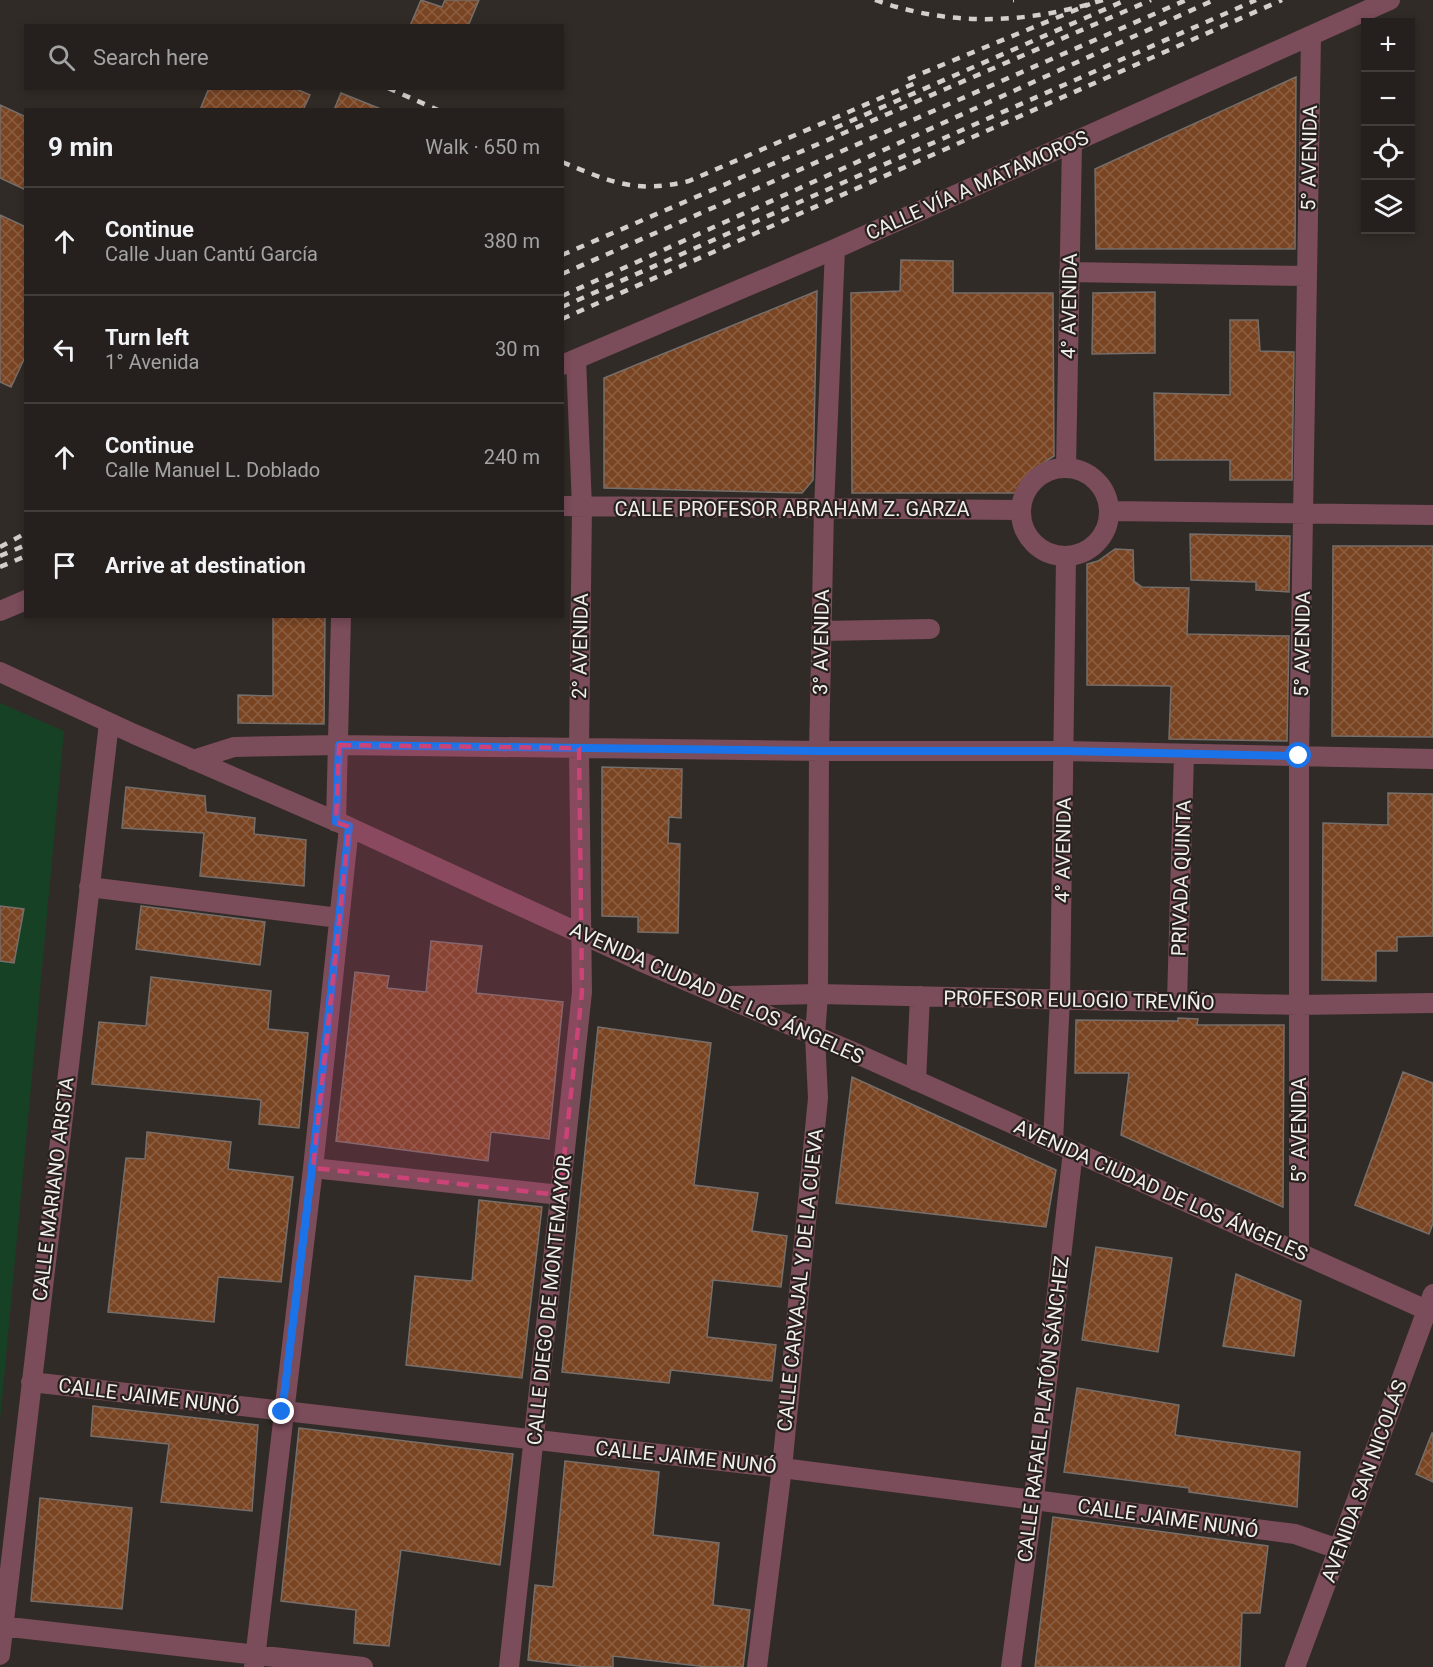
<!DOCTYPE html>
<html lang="en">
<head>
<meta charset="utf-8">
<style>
	:root { --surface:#25201d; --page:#2d2826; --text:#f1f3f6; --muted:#a3a3a4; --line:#423e3b }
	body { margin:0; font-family:Roboto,sans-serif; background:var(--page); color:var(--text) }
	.controls { position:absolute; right:18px; top:18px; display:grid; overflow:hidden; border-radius:0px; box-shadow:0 3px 9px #0003 }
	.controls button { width:54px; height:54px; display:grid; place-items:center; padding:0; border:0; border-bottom:2px solid var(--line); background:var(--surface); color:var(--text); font:30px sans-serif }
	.stop { position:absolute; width:18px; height:18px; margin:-14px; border:4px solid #1a73e8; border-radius:50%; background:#fff }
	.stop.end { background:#1a73e8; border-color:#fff; box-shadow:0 2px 6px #0008 }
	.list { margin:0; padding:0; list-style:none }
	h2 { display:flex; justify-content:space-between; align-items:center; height:78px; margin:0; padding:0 24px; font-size:26px }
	h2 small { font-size:20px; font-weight:400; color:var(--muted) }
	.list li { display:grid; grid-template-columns:39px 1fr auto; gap:18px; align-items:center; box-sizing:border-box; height:108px; padding:0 24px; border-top:2px solid var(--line) }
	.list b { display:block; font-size:22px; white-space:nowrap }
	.list p { margin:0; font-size:20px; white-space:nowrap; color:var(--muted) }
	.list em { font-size:20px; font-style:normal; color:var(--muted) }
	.icon { flex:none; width:33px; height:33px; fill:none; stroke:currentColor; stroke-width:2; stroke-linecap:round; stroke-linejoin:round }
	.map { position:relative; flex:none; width:1433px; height:1667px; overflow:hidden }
	.search { position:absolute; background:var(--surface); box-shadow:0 3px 9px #0003; left:24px; top:24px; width:540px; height:66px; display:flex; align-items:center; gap:15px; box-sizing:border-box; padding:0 21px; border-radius:0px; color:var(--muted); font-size:22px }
	.panel { position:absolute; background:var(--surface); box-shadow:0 3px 9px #0003; left:24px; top:108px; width:540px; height:510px; border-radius:0px }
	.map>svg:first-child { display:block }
</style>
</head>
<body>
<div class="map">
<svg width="1433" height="1667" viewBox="0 0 1433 1667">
	<defs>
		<pattern id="building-cross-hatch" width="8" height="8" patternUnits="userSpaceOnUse" patternTransform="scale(1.5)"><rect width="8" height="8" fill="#794422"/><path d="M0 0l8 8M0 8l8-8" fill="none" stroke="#8c5f42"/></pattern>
	</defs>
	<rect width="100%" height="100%" fill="#312b27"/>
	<path fill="#174125" d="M0,703L64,731L0,1421Z"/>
	<path fill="url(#building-cross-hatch)" stroke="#756e6a" stroke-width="1.5" d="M421,0L442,7L445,0H479L468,26H410Z
		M1296,77L1295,249H1096L1095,169Z
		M209,88H294L310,95L303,110H200Z
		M341,93L381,109V110H334Z
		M0,105L26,117V190L0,178Z
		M0,215L26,227V355L11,387L0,382Z
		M901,260L953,261V293H1053L1054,456L1035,468L1020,485L1017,493H852L851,293L900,291Z
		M817,291L813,480L802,493L604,488V378Z
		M1155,292V353L1092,354L1093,293Z
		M1230,320H1258L1260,351L1294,352L1292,480H1230V460H1155L1154,393L1230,395Z
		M1190,534L1290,536L1289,592L1256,590V582L1191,580Z
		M1333,546H1433V737L1332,736Z
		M1115,549L1133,550L1134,581L1142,587L1189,588L1187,634L1289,636L1287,741L1169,739L1171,686L1087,685V564L1098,561Z
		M273,616H325L324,724L238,723V695L273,696Z
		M602,767L682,769L681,818L669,817L668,843L680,844L678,933L638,932V917L602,916Z
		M126,787L205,796L206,812L255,818L254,834L306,840L304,886L200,876L204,833L122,828Z
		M1388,793L1433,794V936L1397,937V951H1376V981L1322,980L1323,823L1388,825Z
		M0,906L24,909L14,963L0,961Z
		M141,906L265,922L260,965L136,949Z
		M431,941L482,946L476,993L563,1002L549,1139L491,1132L488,1161L336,1141L355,972L389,976L387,988L426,992Z
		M151,977L271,991L268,1029L308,1033L299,1128L259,1124L261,1100L92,1084L99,1022L146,1026Z
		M1178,1018L1198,1019L1197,1025H1284L1283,1207L1121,1135L1129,1073H1075L1076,1020L1178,1021Z
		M598,1027L711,1043L694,1185L758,1193L752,1231L787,1236L781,1287L713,1280L707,1337L776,1345L772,1381L671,1370L669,1383L562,1372Z
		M1403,1072L1433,1083V1223L1429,1234L1355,1205Z
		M852,1077L1056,1170L1046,1227L836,1203Z
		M147,1132L231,1142L228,1169L293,1177L281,1282L218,1277L214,1322L108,1312L126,1158L145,1159Z
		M479,1200L542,1207L522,1378L406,1365L415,1276L472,1281Z
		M1096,1247L1172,1258L1158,1352L1082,1340Z
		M1236,1274L1301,1301L1294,1356L1223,1346Z
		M1077,1388L1179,1405L1175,1435L1300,1452L1297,1507L1189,1492V1488L1064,1472Z
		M93,1406L258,1425L252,1511L161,1502L169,1444L91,1436Z
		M299,1428L513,1454L500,1565L401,1550L389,1646L354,1643L356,1610L281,1601Z
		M1432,1433H1433V1482L1416,1474Z
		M565,1461L659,1472L653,1535L719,1543L713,1605L750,1610L743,1667H707L613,1656V1667H586L528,1660L535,1585L553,1587Z
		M40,1498L132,1508L122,1609L31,1601Z
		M1053,1517L1268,1546L1260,1613H1242L1240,1667H1035Z"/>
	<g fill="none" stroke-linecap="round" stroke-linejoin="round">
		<path stroke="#7b4c5a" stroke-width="20" d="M1069,272L1307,276
			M562,365L835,249L1390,0
			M1021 512a44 44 0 1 1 88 0a44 44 0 1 1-88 0Z
			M1066,468L1072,143
			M562,506L1021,510
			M1110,511L1433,515
			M0,611L26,600
			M822,631L930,629
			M0,672L134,734L349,827L640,961L853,1052L1433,1313
			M193,760L234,747L339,745L819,751H1065L1433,759
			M336,822L341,616
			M89,887L339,918
			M731,996L818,994L1298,1005L1433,1003
			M1177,1001L1184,755
			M916,1081L920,996
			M1053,1142L1060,999L1066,557
			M313,1168L560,1195
			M1299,1252V756L1311,36
			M31,1382L782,1468L1034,1500L1295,1534L1338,1549
			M0,1626L363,1667
			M0,1655L109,723
			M254,1667L313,1168L349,827
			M509,1667L582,992L579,748L582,507L576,359
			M757,1667L782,1468L818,1098L815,1036L818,994L819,751L824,509L835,249
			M1011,1667L1035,1488L1073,1151
			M1295,1667L1433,1294"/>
		<path stroke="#d3cfcd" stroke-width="4.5" stroke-dasharray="8 8" stroke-linecap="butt" d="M875,0C951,27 1026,24 1103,0
			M1013,0H1014
			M908,79L1090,4
			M388,88L438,110
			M835,128L1126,0
			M562,162C611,182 636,194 689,181L920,81
			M562,255L1151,0
			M562,274L1186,0
			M562,296L1214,0
			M562,307L1256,0
			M562,319L1282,0
			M0,547L26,533
			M0,556L26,545
			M0,567L26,556"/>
	</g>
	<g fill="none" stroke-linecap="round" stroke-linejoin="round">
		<path stroke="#1a73e8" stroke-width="8" d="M282,1412L312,1168L349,826L336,822L339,745L819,751H1065L1299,756"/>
	</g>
	<path fill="#cc4378" fill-opacity="0.2" stroke="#cc4378" stroke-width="4.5" stroke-dasharray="12 8" stroke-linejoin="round" d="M339,745L579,748L582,992L560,1195L313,1168L349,827L336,822Z"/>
	<g text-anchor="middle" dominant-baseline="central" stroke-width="4.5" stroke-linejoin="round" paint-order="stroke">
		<g font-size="20" fill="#f2eeec" stroke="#27211e">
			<text transform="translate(1309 158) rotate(-89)">5° AVENIDA</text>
			<text transform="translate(977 185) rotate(-24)">CALLE VÍA A MATAMOROS</text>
			<text transform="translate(1069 306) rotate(-89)">4° AVENIDA</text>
			<text x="792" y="509">CALLE PROFESOR ABRAHAM Z. GARZA</text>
			<text transform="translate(821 642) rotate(-89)">3° AVENIDA</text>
			<text transform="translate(1302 644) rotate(-89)">5° AVENIDA</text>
			<text transform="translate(580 646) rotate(-89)">2° AVENIDA</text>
			<text transform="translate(1063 850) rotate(-89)">4° AVENIDA</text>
			<text transform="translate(1181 878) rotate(-88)">PRIVADA QUINTA</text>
			<text transform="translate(717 993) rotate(24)">AVENIDA CIUDAD DE LOS ÁNGELES</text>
			<text transform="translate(1079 1000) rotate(1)">PROFESOR EULOGIO TREVIÑO</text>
			<text transform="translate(1299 1130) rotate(-90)">5° AVENIDA</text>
			<text transform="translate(53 1189) rotate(-83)">CALLE MARIANO ARISTA</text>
			<text transform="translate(1161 1190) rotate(24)">AVENIDA CIUDAD DE LOS ÁNGELES</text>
			<text transform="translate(800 1280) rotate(-84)">CALLE CARVAJAL Y DE LA CUEVA</text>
			<text transform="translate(549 1300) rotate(-84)">CALLE DIEGO DE MONTEMAYOR</text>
			<text transform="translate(149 1396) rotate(7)">CALLE JAIME NUNÓ</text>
			<text transform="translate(1043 1409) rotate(-83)">CALLE RAFAEL PLATÓN SÁNCHEZ</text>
			<text transform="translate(686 1457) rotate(6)">CALLE JAIME NUNÓ</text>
			<text transform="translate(1364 1481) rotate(-70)">AVENIDA SAN NICOLÁS</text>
			<text transform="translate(1168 1518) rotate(8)">CALLE JAIME NUNÓ</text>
		</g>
	</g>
</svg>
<div class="controls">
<button>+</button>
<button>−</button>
<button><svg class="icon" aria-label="locate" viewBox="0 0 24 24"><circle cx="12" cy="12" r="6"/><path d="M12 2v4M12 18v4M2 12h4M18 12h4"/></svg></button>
<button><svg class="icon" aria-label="layers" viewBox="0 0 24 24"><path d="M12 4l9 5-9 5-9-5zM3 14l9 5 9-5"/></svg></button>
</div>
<div class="stop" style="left:1299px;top:756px"></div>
<div class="stop end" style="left:282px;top:1412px"></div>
<div class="search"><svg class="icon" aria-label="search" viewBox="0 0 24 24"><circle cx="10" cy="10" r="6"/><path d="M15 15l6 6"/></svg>Search here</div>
<section class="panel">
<h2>9 min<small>Walk · 650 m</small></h2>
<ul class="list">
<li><svg class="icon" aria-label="ahead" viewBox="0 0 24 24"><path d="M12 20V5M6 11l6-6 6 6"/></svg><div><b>Continue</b><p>Calle Juan Cantú García</p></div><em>380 m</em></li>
<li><svg class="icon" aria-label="left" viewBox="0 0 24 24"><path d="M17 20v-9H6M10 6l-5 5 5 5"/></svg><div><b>Turn left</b><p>1° Avenida</p></div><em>30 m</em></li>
<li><svg class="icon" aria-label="ahead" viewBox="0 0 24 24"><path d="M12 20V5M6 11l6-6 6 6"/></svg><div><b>Continue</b><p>Calle Manuel L. Doblado</p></div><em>240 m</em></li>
<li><svg class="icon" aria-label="arrive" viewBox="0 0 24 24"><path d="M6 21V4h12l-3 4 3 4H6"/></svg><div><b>Arrive at destination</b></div></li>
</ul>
</section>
</div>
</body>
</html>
